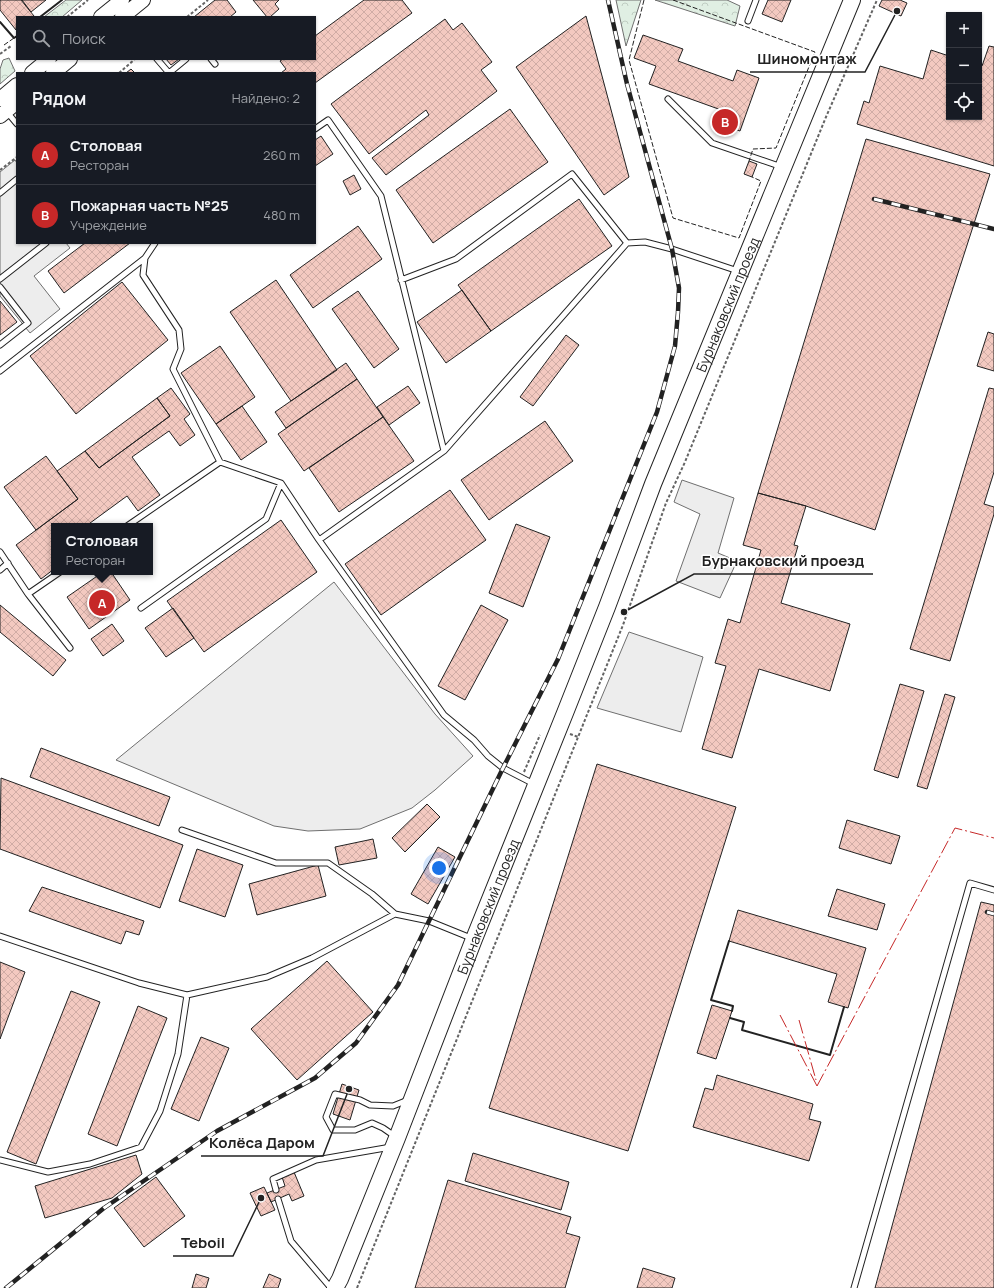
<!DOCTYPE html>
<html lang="ru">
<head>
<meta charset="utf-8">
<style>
	:root { --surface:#171b24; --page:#242831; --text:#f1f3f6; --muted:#9ea1a6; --line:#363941; --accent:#c62828 }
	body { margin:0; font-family:Manrope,sans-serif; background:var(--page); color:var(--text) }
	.controls { position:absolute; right:12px; top:12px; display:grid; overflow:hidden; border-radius:0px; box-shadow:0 1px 3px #0004 }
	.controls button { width:36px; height:36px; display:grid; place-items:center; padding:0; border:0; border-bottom:1px solid var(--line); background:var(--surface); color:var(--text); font:20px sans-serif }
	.you { position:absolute; left:439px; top:868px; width:14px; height:14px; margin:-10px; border:3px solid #fff; border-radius:50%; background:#1a73e8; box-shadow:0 0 0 6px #1a73e833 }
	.badge { display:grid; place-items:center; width:26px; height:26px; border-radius:50%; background:var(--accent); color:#fff; font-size:13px; font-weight:700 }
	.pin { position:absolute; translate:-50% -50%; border:2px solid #fff; box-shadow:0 1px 4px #0006 }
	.popup { position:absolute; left:51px; top:523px; width:102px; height:52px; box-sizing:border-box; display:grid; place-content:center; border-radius:0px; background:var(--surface); filter:drop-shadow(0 1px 3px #0005); font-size:13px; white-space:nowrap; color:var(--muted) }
	.popup b { font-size:15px; color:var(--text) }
	.popup::after { content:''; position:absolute; left:50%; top:100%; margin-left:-8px; border:8px solid transparent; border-top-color:var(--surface) }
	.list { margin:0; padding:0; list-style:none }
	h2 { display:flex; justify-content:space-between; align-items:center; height:52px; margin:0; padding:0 16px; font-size:17px }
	h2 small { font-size:13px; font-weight:400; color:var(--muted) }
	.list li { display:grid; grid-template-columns:26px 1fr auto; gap:12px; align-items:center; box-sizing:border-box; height:60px; padding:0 16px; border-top:1px solid var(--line) }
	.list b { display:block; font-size:15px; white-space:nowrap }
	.list p { margin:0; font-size:13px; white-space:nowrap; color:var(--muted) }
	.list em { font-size:13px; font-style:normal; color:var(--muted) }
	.icon { flex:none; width:22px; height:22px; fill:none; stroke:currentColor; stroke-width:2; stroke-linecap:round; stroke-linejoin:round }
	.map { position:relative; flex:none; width:994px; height:1288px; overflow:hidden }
	.search { position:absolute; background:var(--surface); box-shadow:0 1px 3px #0004; left:16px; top:16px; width:300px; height:44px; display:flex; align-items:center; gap:10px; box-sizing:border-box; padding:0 14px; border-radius:0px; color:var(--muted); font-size:15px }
	.panel { position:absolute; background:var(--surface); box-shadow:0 1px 3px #0004; left:16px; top:72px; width:300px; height:172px; border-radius:0px }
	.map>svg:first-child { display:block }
</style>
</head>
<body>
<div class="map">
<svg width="994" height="1288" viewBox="0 0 994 1288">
	<defs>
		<pattern id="forest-crowns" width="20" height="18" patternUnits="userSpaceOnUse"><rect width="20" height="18" fill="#e0efe3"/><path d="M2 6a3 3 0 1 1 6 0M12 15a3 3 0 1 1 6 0" fill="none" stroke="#c0cdc2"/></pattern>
		<pattern id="building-cross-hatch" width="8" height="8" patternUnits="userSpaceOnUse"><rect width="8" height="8" fill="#f3c9c0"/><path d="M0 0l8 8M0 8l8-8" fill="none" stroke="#d0aca5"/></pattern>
	</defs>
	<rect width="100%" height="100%" fill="#fff"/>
	<path fill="url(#forest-crowns)" stroke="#6f6f6f" d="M66,0H82L62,17H44Z
		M616,0H641L626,46Z
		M655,0H727L740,6L735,26Z
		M9,58L15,71L0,84V69L3,60Z"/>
	<path fill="#ededed" stroke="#6f6f6f" d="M15,160L17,163V243H66L70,248L34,276L60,309L30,333L0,296V172Z
		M682,480L734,498L718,553L737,561L720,598L676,581L700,514L674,502Z
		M334,582L435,714L473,756L435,790L412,808L360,829L308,831L274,826L116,760Z
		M629,632L703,657L681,732L597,708Z"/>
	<path fill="url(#building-cross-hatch)" stroke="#222" d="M0,0H21L34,16L32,17H17L16,30L0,10Z
		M22,0H46L31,12Z
		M215,0H227L236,12L230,17H194Z
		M253,0H279L275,4L279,9L270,17H267Z
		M364,0H402L412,13L315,83V73H281L286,69L280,61L283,59H315V36Z
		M768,0H791L782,22L762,14Z
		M882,0H900L907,3L901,16L879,6Z
		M586,16L629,177L604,195L516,67Z
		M445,19L453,30L462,23L492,62L481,70L497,91L386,175L372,158L429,115L426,110L369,154L331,104Z
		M643,35L683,49L678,61L733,81L737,70L759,78L740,131L719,123L724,111L649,84L656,66L634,58Z
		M989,46L994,47V166L857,124L864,101L869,103L880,66L923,79L931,50L949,56V117H979V65L982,66Z
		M166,59H179L171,65Z
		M131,69L135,73H126Z
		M510,109L548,162L433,243L396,190Z
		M321,136L333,154L315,166V140Z
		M866,139L990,174L875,530L806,506L758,493Z
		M749,161L757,164L752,177L744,174Z
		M354,175L361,189L350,195L343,181Z
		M579,199L612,246L491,331L458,285Z
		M358,226L382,259L313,308L290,275Z
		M85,243H130L64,293L48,271Z
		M276,280L337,370L291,401L230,312Z
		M122,282L168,340L76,414L30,356Z
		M462,290L491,331L446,363L417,322Z
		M358,291L399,349L374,368L332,309Z
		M0,301L17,322L0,335Z
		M988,332L994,334V371L977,366Z
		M566,335L579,345L533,406L520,397Z
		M220,346L255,397L216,424L181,373Z
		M346,363L357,379L286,428L275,412Z
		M357,379L383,417L304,471L278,434Z
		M408,386L420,403L389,425L377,407Z
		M171,388L190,414L184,419L195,435L180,446L169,431L132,457L160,495L138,511L127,496L86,526H54V549L52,551L54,554V569L41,579L16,545L78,499L57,471L85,451L99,468L170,416L157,398Z
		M989,388L994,389V472L984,504L994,507V514L950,661L910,649Z
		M157,398L170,416L99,468L85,451Z
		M242,406L267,442L241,460L216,424Z
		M383,417L414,461L339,512L309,468Z
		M545,421L573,461L489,520L461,480Z
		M46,456L78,499L36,530L4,487Z
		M450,490L486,540L381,615L345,564Z
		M758,493L806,506L794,545L798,546L781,603L850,624L830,691L759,669L732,758L702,749L726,666L715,663L728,619L740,623L761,550L743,545Z
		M281,520L317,572L204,652L167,601Z
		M516,524L550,537L523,607L489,593Z
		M103,572H111L130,600L89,629L67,597Z
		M0,605L66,660L53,676L0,632Z
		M481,605L508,620L465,700L438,686Z
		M173,608L194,638L166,657L145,628Z
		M112,624L124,641L103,656L91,639Z
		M900,684L924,691L898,778L874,770Z
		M945,694L955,697L927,789L917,786Z
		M41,748L170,797L159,826L30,777Z
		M597,764L736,807L628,1151L489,1108Z
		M1,778L183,845L160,908L0,849Z
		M427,804L440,817L405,852L392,838Z
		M847,820L900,836L891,864L839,848Z
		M373,839L377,858L339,865L335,847Z
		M438,847L455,857L428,904L411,894Z
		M197,849L243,865L225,917L179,901Z
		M318,865L326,896L257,915L249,884Z
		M42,887L144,921L139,935L126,931L121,944L29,911Z
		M837,889L885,904L877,930L828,916Z
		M981,902L994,905V1288H875Z
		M738,910L866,948L848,1008L828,1002L837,974L729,941Z
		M327,961L373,1012L297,1080L251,1029Z
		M0,962L25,972L0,1039Z
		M71,991L100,1002L36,1164L7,1152Z
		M712,1005L732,1011L716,1059L697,1053Z
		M138,1006L167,1018L117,1146L88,1134Z
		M201,1037L229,1048L199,1121L171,1109Z
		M717,1075L813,1104L809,1119L821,1122L809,1161L693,1127L705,1088L713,1090Z
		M342,1084L359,1090L350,1120L333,1114Z
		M473,1153L569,1182L561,1210L465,1181Z
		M136,1155L142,1174L112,1198L45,1218L35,1186Z
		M294,1172L304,1196L292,1201L289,1194L271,1202L267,1193L285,1186L282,1177Z
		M156,1177L185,1216L144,1247L114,1208Z
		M448,1180L571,1217L566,1233L580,1237L565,1288H415Z
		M264,1187L275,1210L261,1216L250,1193Z
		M643,1268L675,1278L672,1288H637Z
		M196,1274L209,1278L206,1288H192Z
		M269,1274L281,1279L278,1288H263Z"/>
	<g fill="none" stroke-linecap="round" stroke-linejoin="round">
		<g stroke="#222" stroke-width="7">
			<path id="service" d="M748,21L756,0
				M157,59L169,73
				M211,59L215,64
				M169,73L186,59
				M668,99L712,143L782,167
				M7,112L17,124
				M0,193L17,179
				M155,243L145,258L143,275L179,330L181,349L173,369L220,462L281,483L319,540L444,451L381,196L328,120L315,129
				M627,243L645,242L672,249L738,271
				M0,279L46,243
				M401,280L456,259L572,174L627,243L444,451
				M0,287L28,323L0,345
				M0,371L145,258
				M127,526L220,462
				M319,540L444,715L474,740L488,756L503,768L534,784
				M0,552L28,594L60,572
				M0,570L8,563
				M28,594L70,648
				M141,608L266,519L281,483
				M182,830L276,863H328L372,894L395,914
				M0,936L139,983L187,995L267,977L312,958L395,914L429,921L471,938
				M396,1137L383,1128L372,1123L355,1130H333L326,1117L335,1094L360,1100L370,1105L393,1106L408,1100
				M0,1160L48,1172L90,1164L141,1147L160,1111L178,1054L187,995
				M276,1190L273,1179L316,1160L391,1147
				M278,1199L291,1241L331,1288
				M854,1288L970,883L994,890"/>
		</g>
		<g stroke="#222" stroke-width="16">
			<path id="secondary" d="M101,17L122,0
				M122,17L143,0
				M32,73L49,59
				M53,73L70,59
				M0,99L17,85
				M0,116L17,102"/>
		</g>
		<g stroke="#222" stroke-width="18">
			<g id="primary">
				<path id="s1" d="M335,1288L340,1279L397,1138L474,939L565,713L607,607L653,484L852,0"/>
			</g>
		</g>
		<path stroke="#646464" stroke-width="2" stroke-dasharray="3 2" stroke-linecap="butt" d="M67,17L88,0
			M187,17L208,0
			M0,54L11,46
			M119,73L135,59
			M0,170L17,157
			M570,734L578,737
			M524,772L540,735
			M357,1288L623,625L666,503L685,462L826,117L877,0"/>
		<use href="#service" stroke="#fff" stroke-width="5"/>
		<use href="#secondary" stroke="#fff" stroke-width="14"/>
		<use href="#primary" stroke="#fff" stroke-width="16"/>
		<g stroke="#222" stroke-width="4.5">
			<path id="rail" d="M874,199L994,229
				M987,912L994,914
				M6,1288L104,1208L217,1131L315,1078L356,1043L398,985L503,768L558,659L657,412L675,346L678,312L679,288L672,249L627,84L608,0"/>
		</g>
		<use href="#rail" stroke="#fff" stroke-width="3" stroke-dasharray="9" stroke-linecap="butt"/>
		<path stroke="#222" stroke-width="1" stroke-dasharray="5 2" stroke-linecap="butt" d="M644,0L629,60L673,218L739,238L761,181L752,177
			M673,0L815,52L776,148L753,149L749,161
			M4,45L14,38"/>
		<path stroke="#222" stroke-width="2" d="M40,17L62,0
			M0,22L14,38L17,36
			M729,941L711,1000L733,1006L732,1011
			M730,1018L744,1022L742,1030L830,1055L844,1007"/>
		<path stroke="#c62828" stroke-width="1" stroke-dasharray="14 3 2 3" stroke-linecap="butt" d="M780,1015L817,1086
			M799,1020L816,1080
			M817,1086L955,828L994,838"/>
	</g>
	<g text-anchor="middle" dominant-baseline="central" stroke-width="3" stroke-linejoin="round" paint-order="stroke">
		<g font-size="14" fill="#222" stroke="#fff">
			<text stroke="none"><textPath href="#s1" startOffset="1059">Бурнаковский проезд</textPath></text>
			<text stroke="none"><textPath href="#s1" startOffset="411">Бурнаковский проезд</textPath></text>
		</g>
	</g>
	<path fill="none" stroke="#222" stroke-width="1.5" d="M897 11L865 72H750M624 612L694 574H873M349 1089L323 1156H201M261 1198L233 1256H173"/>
	<g fill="#222" stroke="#fff" stroke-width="1.5">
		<circle cx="897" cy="11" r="4"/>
		<circle cx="624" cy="612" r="4"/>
		<circle cx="349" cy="1089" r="4"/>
		<circle cx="261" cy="1198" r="4"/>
	</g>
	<g font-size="15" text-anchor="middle" font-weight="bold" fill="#222" stroke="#fff" stroke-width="3" stroke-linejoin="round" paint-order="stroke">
		<text x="807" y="64">Шиномонтаж</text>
		<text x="783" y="566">Бурнаковский проезд</text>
		<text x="262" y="1148">Колёса Даром</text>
		<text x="203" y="1248">Teboil</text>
	</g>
</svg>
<div class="controls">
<button>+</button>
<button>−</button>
<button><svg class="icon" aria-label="locate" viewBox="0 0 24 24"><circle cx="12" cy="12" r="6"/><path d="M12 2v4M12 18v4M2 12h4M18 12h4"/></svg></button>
</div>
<div class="you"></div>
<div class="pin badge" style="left:102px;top:603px">A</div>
<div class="popup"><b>Столовая</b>Ресторан</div>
<div class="pin badge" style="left:725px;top:122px">B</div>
<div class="search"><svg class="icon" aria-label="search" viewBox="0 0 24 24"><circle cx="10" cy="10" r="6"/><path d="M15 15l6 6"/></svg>Поиск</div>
<section class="panel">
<h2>Рядом<small>Найдено: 2</small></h2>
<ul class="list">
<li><span class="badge">A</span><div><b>Столовая</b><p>Ресторан</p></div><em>260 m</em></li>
<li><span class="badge">B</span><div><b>Пожарная часть №25</b><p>Учреждение</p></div><em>480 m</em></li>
</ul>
</section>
</div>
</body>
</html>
